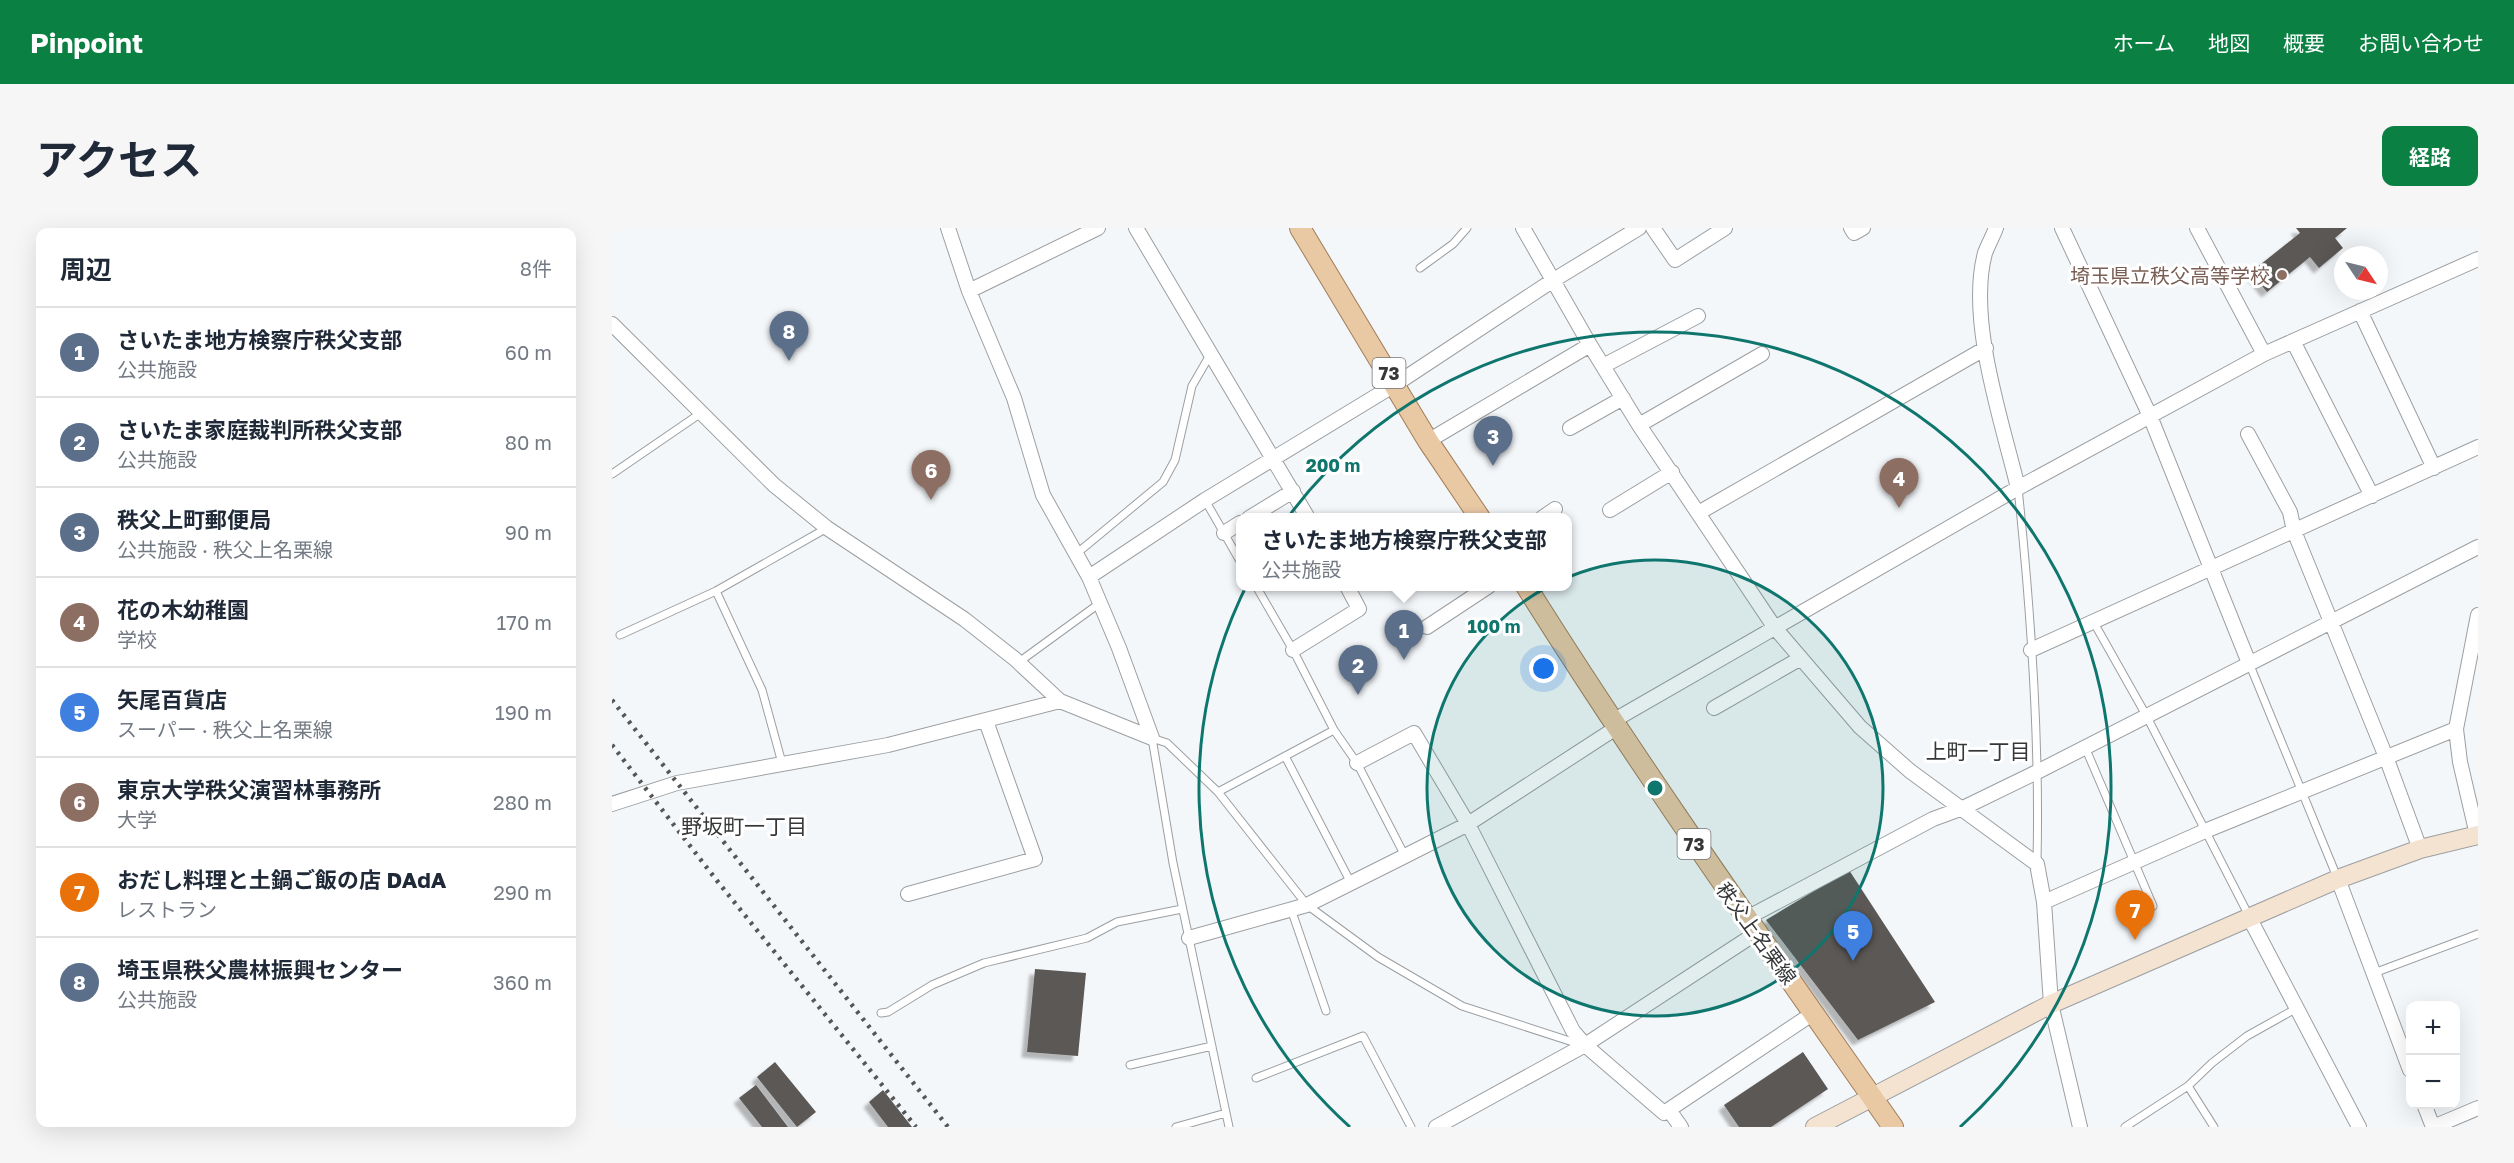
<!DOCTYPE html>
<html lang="ja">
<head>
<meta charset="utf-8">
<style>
	:root { --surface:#fff; --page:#f6f6f7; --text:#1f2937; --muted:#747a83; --line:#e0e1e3; --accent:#0b8043 }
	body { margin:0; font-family:"Golos Text","Noto Sans JP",sans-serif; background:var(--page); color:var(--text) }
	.controls { position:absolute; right:18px; bottom:18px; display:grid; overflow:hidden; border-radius:12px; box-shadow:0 6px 24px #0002 }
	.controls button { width:54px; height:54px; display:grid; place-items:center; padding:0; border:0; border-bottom:2px solid var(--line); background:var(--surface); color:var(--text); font:30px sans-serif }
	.compass { position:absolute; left:1722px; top:18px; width:54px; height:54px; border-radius:50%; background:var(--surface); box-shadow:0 6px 24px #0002; rotate:125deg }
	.you { position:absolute; left:932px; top:441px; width:21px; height:21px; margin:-15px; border:4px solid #fff; border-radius:50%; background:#1a73e8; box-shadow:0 0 0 9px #1a73e833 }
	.badge { display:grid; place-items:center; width:39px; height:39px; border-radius:50%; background:var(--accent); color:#fff; font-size:20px; font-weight:700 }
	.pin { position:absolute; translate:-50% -50px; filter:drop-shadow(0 2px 3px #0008) }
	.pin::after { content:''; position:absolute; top:32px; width:21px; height:18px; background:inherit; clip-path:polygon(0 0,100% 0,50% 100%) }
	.popup { position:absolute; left:624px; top:285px; width:336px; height:78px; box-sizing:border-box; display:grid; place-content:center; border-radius:12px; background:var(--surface); filter:drop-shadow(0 2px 4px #0005); font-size:20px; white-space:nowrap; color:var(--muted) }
	.popup b { font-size:22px; color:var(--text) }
	.popup::after { content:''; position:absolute; left:50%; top:100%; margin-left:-12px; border:12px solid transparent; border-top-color:var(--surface) }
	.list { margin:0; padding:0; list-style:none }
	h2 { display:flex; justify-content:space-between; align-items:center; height:78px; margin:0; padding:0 24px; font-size:26px }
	h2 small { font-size:20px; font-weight:400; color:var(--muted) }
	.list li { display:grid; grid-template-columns:39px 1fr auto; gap:18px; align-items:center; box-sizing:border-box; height:90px; padding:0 24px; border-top:2px solid var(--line) }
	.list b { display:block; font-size:22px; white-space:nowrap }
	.list p { margin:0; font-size:20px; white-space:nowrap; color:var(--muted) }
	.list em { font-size:20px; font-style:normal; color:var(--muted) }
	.map { position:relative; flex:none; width:1866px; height:899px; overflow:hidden; border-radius:12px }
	header { display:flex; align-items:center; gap:36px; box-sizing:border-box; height:84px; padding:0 30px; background:var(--accent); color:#fff }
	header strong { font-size:28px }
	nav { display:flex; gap:33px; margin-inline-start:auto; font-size:21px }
	.intro { display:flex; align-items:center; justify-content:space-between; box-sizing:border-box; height:144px; padding:0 36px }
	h1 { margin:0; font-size:42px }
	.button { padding:15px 27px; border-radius:12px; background:var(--accent); color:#fff; font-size:21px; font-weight:700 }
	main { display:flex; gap:36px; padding:0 36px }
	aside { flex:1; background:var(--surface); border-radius:12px; box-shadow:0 6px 24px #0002 }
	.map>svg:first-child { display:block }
</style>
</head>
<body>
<header>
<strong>Pinpoint</strong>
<nav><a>ホーム</a><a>地図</a><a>概要</a><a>お問い合わせ</a></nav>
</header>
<div class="intro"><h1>アクセス</h1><a class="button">経路</a></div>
<main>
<aside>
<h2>周辺<small>8件</small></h2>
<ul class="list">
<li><span class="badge" style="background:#5c6f8a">1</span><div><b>さいたま地方検察庁秩父支部</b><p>公共施設</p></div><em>60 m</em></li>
<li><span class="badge" style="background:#5c6f8a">2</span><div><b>さいたま家庭裁判所秩父支部</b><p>公共施設</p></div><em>80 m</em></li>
<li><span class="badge" style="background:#5c6f8a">3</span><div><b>秩父上町郵便局</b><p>公共施設 · 秩父上名栗線</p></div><em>90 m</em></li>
<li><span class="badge" style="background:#8d6e63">4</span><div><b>花の木幼稚園</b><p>学校</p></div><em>170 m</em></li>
<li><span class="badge" style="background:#3f7fe0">5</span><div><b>矢尾百貨店</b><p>スーパー · 秩父上名栗線</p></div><em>190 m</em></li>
<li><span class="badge" style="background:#8d6e63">6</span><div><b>東京大学秩父演習林事務所</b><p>大学</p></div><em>280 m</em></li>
<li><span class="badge" style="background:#e8710a">7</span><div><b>おだし料理と土鍋ご飯の店 DAdA</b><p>レストラン</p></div><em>290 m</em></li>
<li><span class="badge" style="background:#5c6f8a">8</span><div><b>埼玉県秩父農林振興センター</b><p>公共施設</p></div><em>360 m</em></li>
</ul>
</aside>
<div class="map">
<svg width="1866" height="899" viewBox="0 0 1866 899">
	<defs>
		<filter id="shadow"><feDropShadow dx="-5.5" dy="5.5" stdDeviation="1.5" flood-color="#0004"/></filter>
	</defs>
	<rect width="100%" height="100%" fill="#f4f7fa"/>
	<path fill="#5b5857" filter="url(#shadow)" d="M1684,0H1735L1723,10L1731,20L1707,40L1698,29L1655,64L1639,44L1688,5Z
		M1237,642L1323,774L1246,812L1154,692Z
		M423,741L474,745L466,828L415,824Z
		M1191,824L1216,861L1159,899H1127L1112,877Z
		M163,834L204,884L185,899L145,849Z
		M144,857L176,899H150L127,870Z
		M271,862L300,899H276L257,874Z"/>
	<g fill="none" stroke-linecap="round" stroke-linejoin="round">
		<g stroke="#9c9fa1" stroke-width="9">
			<path id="lane" d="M808,40L841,16L855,0
				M0,246L89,185
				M1406,260C1419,384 1428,509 1425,634
				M593,272L628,333
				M464,326L551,254L563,232L580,158L598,127
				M644,358L681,422L722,502L745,535L793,628
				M1481,393L1534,487L1637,688
				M8,407L104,363
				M407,434L488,375
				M1637,435L1725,649
				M1473,519L1541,678
				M673,528L739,655
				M170,535L150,462L104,363L215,300
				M606,564L722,502
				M679,681L714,783
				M1762,745L1866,706
				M269,785L276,784L320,757L372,735L475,710L505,694L570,681
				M518,837L600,818
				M644,850L751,808L799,899
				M1576,858L1602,899
				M564,899L614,885
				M617,899L561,635L540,510L555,515L606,564L695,677L766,729L850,778L970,817
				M1513,899L1576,858L1600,835L1635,808L1685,780"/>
		</g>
		<g stroke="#9c9fa1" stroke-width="16">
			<path id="street" d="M336,0L357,63L402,170L431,267L477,349L507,420L540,510
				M524,0L696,290
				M911,0L978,117L1027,197L1163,400L1248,499L1298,543L1425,636L1432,674L1439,776L1468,899
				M1041,0L1063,32L1113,0
				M1239,0L1242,5L1251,0
				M1384,0C1381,8 1376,17 1373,25C1355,92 1390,193 1406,260
				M1450,0L1538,188L1637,435
				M1585,0L1652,126
				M357,63L486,0
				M1748,83L1822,240
				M0,96L162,257L215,300L352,391L403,431L448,473L540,510
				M1681,113L1760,268
				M991,138L1086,88
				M1027,197L1150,126
				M958,200L1011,170
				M1636,206L1678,284L1682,303L1774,529L1808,621
				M816,213L978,117
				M998,282L1060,244
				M1088,284L1374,120
				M637,290L681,263
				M930,290L943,281
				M612,305L628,295
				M477,349L593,272L784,156L940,53L1027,0
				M815,399L877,358
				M681,422L747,381L735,358
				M1419,422L1866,219
				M1102,480L1189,430
				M999,494L1406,260L1652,126L1866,31
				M745,535L802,505L856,596L961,803L973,817L1052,885L1203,784
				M0,576L65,555L276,517L448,473
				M1865,607L1848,534L1844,501L1866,387
				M1726,651L1798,842
				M296,666L423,631L374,493
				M1432,674L1593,603L1844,501
				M1133,691L1321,591L1351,580L1427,543L1866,319
				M1638,691L1747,899
				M577,710L695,677L793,628L856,596L1004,500
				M1812,876L1821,899
				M1057,882L1069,899
				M824,899L973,817L1143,706
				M1821,899L1866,880"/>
		</g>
		<g stroke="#9c9fa1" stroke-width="20">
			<path id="secondary" d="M1203,899L1439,776L1726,651L1808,621L1866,607"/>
		</g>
		<g stroke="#a17d57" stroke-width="22">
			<path id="primary" d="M688,0L816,213L868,290
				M914,358C1030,543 1156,720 1281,899"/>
		</g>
		<use href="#lane" stroke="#fff" stroke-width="7"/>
		<use href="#street" stroke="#fff" stroke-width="14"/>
		<use href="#secondary" stroke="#f4e3d1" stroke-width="18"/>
		<use href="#primary" stroke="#e9c8a4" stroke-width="20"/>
		<path stroke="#545657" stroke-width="4.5" stroke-dasharray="3 6" stroke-linecap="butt" d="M0,472L336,899
			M0,517L106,654L304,899"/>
	</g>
	<circle cx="1043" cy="560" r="228" fill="#0f766e" fill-opacity=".12"/>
	<g fill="none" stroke="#0f766e" stroke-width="3">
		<circle cx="1043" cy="560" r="228"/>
		<path d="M738 899A456 456 0 1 1 1348 899"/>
	</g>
	<circle fill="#8d6e63" stroke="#fff" stroke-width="2" cx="1670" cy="47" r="6"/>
	<g text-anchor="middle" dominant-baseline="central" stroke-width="6" stroke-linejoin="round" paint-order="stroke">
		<g fill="#fff" stroke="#727374" stroke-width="1.5">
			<rect x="760.5" y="130" width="33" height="30" rx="4.5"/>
			<rect x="1065.5" y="601" width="33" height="30" rx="4.5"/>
		</g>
		<g font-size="18" font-weight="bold" fill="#363738">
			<text x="777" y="145">73</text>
			<text x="1082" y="616">73</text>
		</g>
		<g font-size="20" fill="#785e54" stroke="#fff" text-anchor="end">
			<text x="1658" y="47">埼玉県立秩父高等学校</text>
		</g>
		<g font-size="20" fill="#363738" stroke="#fff">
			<text transform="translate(1145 705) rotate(54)">秩父上名栗線</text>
		</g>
		<g font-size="21" fill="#363738" stroke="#fff">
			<text x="1366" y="523">上町一丁目</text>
			<text x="132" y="598">野坂町一丁目</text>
		</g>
	</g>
	<circle cx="1043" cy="560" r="9" fill="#0f766e" stroke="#fff" stroke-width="3"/>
	<g font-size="18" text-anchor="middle" font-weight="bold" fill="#0f766e" stroke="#fff" stroke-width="6" stroke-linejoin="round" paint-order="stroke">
		<text x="721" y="244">200 m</text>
		<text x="882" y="405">100 m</text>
	</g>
</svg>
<div class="controls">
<button>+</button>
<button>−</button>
</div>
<svg class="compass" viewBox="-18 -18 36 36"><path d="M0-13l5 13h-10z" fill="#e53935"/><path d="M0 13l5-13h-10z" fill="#747a83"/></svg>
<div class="you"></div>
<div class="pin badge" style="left:792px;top:432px;background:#5c6f8a">1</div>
<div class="popup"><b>さいたま地方検察庁秩父支部</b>公共施設</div>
<div class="pin badge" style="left:746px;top:467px;background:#5c6f8a">2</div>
<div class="pin badge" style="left:881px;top:238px;background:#5c6f8a">3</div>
<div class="pin badge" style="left:1287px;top:280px;background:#8d6e63">4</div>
<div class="pin badge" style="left:1241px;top:733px;background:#3f7fe0">5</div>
<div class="pin badge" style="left:319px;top:272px;background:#8d6e63">6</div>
<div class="pin badge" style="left:1523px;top:712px;background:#e8710a">7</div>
<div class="pin badge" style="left:177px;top:133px;background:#5c6f8a">8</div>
</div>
</main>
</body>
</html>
